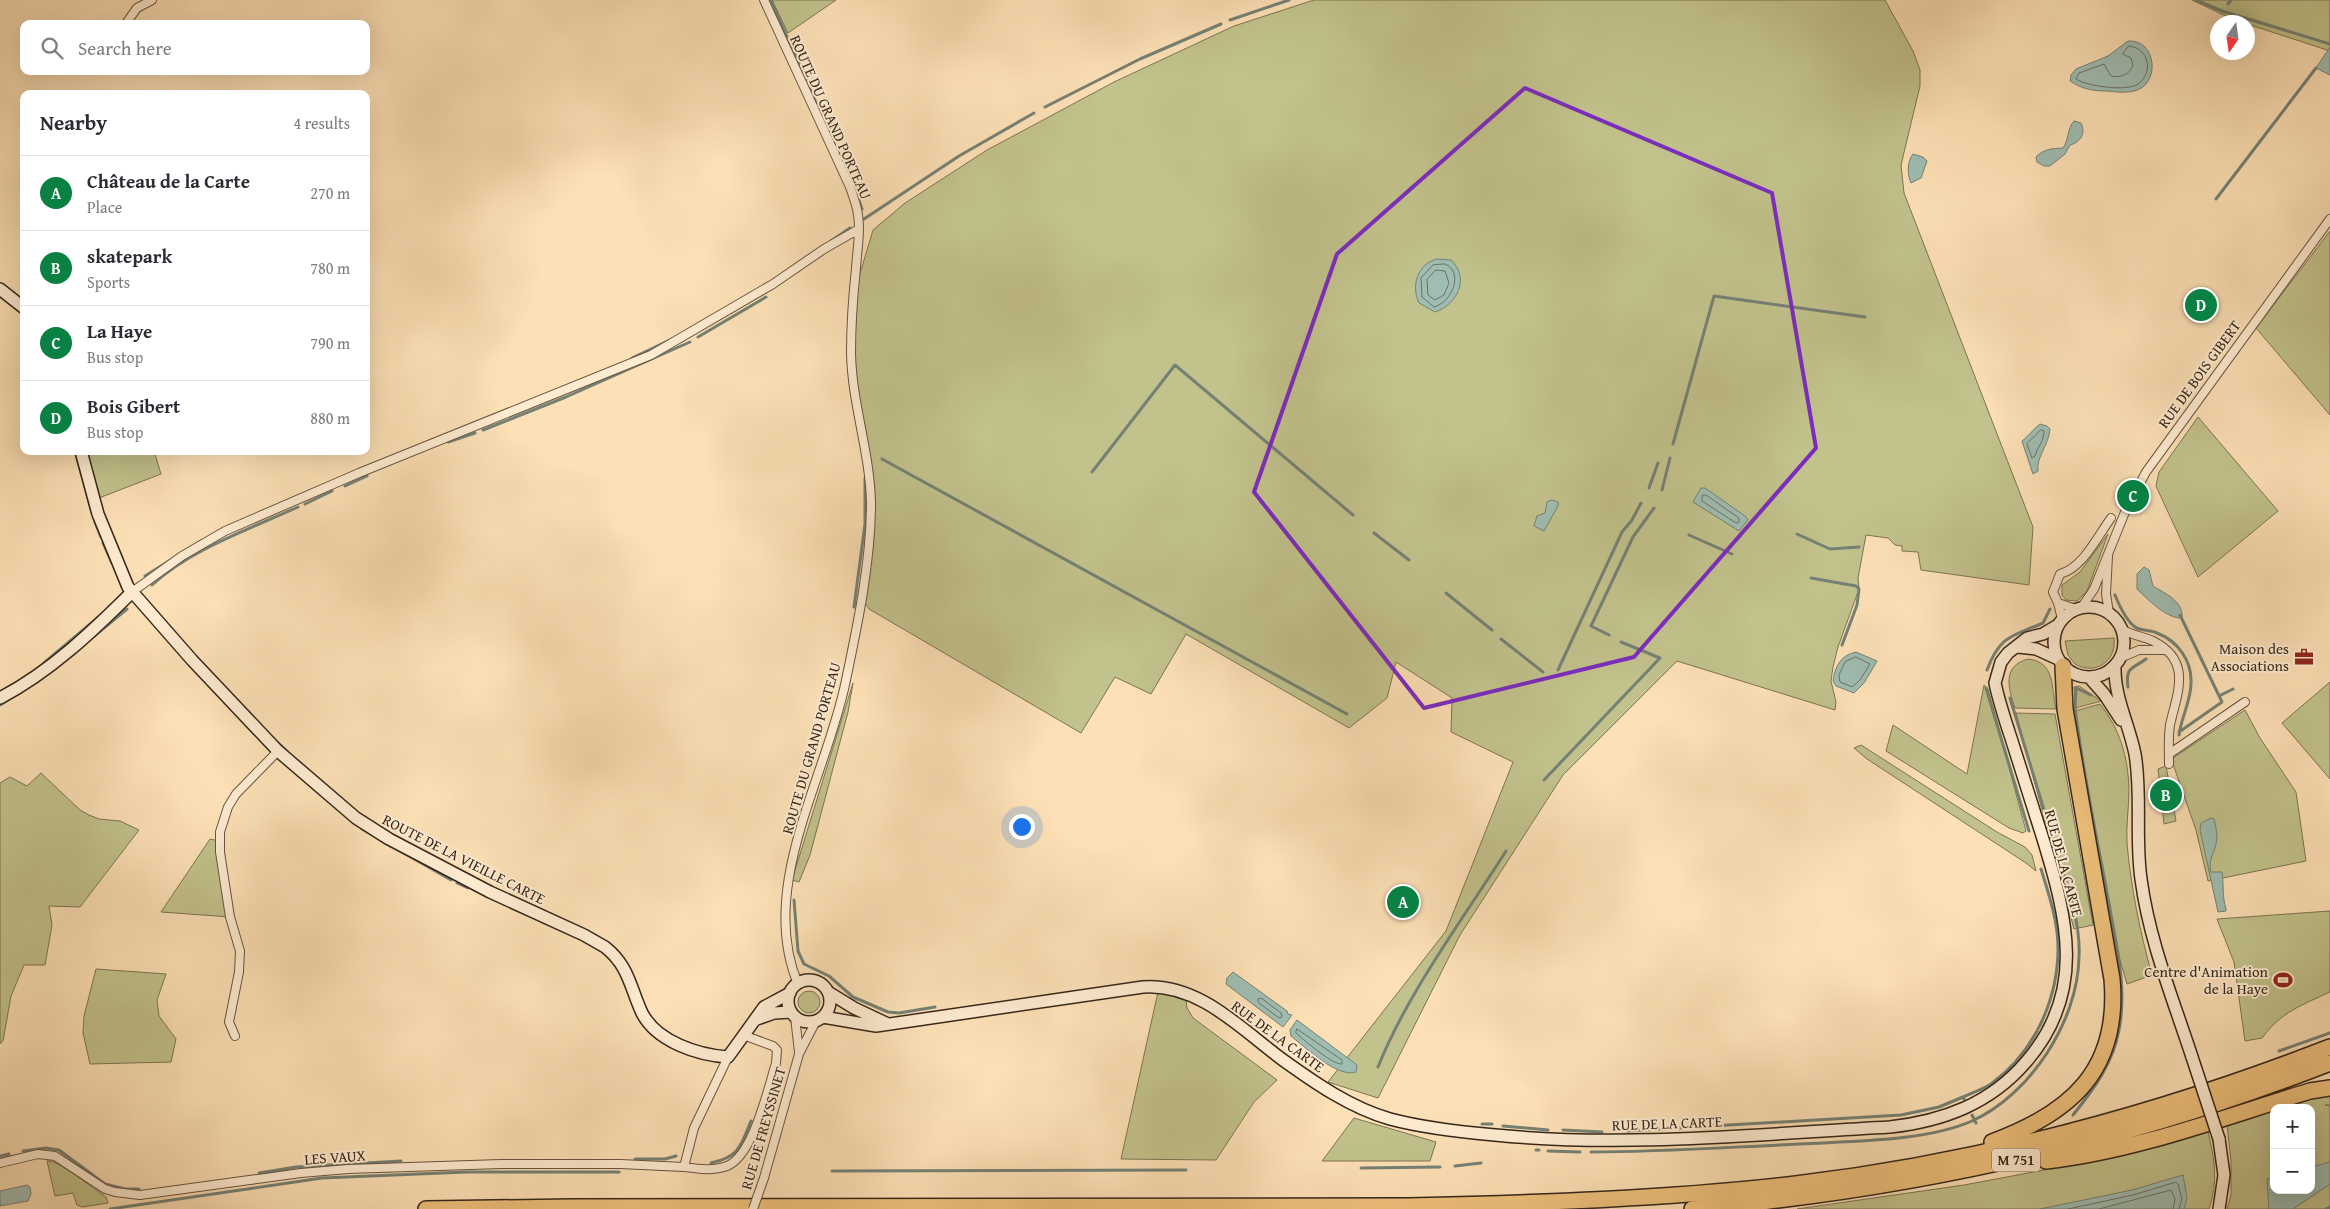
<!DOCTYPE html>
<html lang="en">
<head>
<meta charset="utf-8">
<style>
	:root { --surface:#fff; --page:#f2f2f3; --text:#2b2b33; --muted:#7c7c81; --line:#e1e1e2; --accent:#0b8043 }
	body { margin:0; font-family:"Gentium Book Plus",serif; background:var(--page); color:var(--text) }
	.controls { position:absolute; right:15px; bottom:15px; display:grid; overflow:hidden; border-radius:10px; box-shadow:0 5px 20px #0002 }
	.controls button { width:45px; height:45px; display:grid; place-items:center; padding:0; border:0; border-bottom:1px solid var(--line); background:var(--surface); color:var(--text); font:25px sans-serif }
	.compass { position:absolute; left:2210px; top:15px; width:45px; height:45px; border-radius:50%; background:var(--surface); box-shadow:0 5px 20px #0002; rotate:193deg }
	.you { position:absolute; left:1021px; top:826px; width:18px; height:18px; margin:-12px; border:4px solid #fff; border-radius:50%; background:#1a73e8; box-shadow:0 0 0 8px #1a73e833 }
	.badge { display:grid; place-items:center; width:32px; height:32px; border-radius:50%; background:var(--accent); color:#fff; font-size:16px; font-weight:700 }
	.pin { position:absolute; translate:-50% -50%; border:2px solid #fff; box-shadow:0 1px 5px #0006 }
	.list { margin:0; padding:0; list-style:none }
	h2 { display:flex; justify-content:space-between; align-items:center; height:65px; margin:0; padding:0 20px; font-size:21px }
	h2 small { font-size:16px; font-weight:400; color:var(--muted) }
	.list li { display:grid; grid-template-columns:32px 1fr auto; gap:15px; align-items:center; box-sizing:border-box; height:75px; padding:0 20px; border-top:1px solid var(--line) }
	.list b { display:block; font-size:19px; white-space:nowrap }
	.list p { margin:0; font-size:16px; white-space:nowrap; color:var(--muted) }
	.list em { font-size:16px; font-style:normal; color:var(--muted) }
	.icon { flex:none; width:28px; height:28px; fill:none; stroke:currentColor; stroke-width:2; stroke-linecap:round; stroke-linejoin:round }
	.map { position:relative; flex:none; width:2330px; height:1209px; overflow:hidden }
	.search { position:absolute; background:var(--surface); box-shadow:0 5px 20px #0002; left:20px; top:20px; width:350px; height:55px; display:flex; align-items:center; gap:12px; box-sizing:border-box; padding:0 18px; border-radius:10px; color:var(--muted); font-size:19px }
	.panel { position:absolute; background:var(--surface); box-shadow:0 5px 20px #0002; left:20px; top:90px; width:350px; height:365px; border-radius:10px }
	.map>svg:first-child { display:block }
</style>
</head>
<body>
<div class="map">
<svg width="2330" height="1209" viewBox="0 0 2330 1209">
	<rect width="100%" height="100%" fill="#fde0b6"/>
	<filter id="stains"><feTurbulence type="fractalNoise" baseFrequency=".004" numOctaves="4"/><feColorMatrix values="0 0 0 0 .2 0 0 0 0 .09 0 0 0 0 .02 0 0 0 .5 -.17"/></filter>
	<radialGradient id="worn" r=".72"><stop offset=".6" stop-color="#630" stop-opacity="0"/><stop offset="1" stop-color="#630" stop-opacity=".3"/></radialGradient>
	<path fill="#c2c28c" stroke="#7c7453" d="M772,0H836L788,33Z
		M1314,0H1885L1913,51L1920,70V86L1901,165L1904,193L2033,527L2029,585L1921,570L1918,552L1902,551V546L1895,545L1888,538L1866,535L1858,578L1859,589L1838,647L1833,667L1831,681L1836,702L1835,710L1677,661L1563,775L1460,935L1378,1098L1328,1082L1446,931L1513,762L1451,732L1452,698L1396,662L1387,698L1349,728L1186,634L1151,694L1115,677L1081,733L869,609L861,597L871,502L856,400L853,297L873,230L905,203L987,150L1114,82L1234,26Z
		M2192,0H2330V51L2232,19Z
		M2330,231V415L2256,328Z
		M2198,417L2278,511L2198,577L2156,486L2159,472Z
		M87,451H154L161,474L99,498Z
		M2108,534L2087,591L2077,601L2066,600L2062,595V585L2080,572Z
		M2114,638C2117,661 2095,676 2075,664L2068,655L2065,641Z
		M2028,659C2056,662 2051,688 2056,709L2015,708C2008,688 2002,666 2028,659Z
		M2330,682V779L2282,723Z
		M853,683L848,712L810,855L799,882L792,880Z
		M1984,685L1988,689L2026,831L2023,833L2009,828L1886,751L1893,725L1967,774Z
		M2079,686L2101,701L2076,708L2074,687Z
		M2100,704C2120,729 2128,757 2129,789C2129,807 2126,825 2127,843C2131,888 2140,932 2152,975L2127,984L2110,926L2075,711Z
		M2245,710L2260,738L2296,792L2306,861L2208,881L2196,830L2173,764V758Z
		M2016,713L2055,714L2093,925L2074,929Z
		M1861,745L1997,832L2025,847L2032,855L2036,871L2026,863L1867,759L1854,748Z
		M2166,766L2176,821L2164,824L2158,769Z
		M41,773L80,810L89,815L99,819L120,821L139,830L80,907L49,906L52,925L45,965H24L11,996L3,1041L0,1044V783L10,777L27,786Z
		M210,839L219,841L230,917L161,912Z
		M2330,911V992C2302,1005 2281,1012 2262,1038L2245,1041L2234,962L2217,919Z
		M96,969L166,974L157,1000L159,1016L176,1039L171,1062L90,1064L83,1033L84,1016Z
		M798 1002a11 11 0 1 1 22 0a11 11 0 1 1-22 0Z
		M1158,992L1173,993L1186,999L1187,1008L1193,1018L1277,1080L1254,1102L1216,1160L1121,1159Z
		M2330,1096V1105H2325L2330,1106V1209H2227L2231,1195V1161L2227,1124L2274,1110V1190H2311V1108H2279L2314,1098Z
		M1354,1118L1436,1142L1430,1161H1322Z
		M2208,1132C2215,1159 2218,1182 2209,1209H1797L1964,1185L2044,1170Z
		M47,1161C62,1161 91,1188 106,1197L108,1203L82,1207L77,1205L73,1193L55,1196Z"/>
	<path fill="#9fbdb2" stroke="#758175" d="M2128,41C2157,39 2161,85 2134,91C2125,93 2116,92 2107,91C2093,91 2082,89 2070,81L2071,75L2076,69L2108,56Z
		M2330,47V75L2316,68Z
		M2074,121L2081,123C2086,133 2081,142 2070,145L2065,154L2050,166H2044L2037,162L2036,157C2045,148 2052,149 2063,148C2069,140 2067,129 2074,121Z
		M1913,154L1923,157L1927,161L1921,178L1911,183C1907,175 1907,161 1913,154Z
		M1437,259L1451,260C1471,279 1456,305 1435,312L1419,303C1411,286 1417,264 1437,259Z
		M2040,424L2047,426L2050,429C2049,445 2036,457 2038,471L2033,474L2022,441C2029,436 2033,429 2040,424Z
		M1701,488H1705L1745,516L1748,520L1739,531L1693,502Z
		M1552,500L1558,502V506L1544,531L1534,526L1537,516L1545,513L1547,502Z
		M2144,567L2149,570L2153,586C2164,593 2184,601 2182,618C2167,619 2147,599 2137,589V574Z
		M1856,652L1877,661L1864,683L1854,693L1836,686L1833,681C1835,666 1841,655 1856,652Z
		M2211,818L2214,819C2216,826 2218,837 2216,844C2213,856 2208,860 2211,872H2222C2224,885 2222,897 2226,909V911L2218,912L2200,830L2201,823Z
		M1233,972L1287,1011L1288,1014L1292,1015L1283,1027L1226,984L1227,978Z
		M1297,1020L1357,1065L1356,1072C1337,1078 1305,1047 1291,1036L1290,1030Z
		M2330,1162V1184L2293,1209H2269L2267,1179L2274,1177V1190H2311V1167Z
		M2183,1175L2187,1198L2184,1209H2040L2132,1190Z
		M27,1185L30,1187L31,1194L28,1201L0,1206V1191Z"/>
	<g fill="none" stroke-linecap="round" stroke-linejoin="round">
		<path stroke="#6a7266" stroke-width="1" d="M2129,46C2149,48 2154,72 2138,84C2127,92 2086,86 2076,79L2079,73L2104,64L2111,76C2120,78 2130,75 2133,65L2131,58L2123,54Z
			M1445,264C1464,271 1453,302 1434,307L1422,297L1421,278L1433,265Z
			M1436,270L1445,271L1449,283L1444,295L1435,300L1428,295L1427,280Z
			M2041,430L2044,431C2044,442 2037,447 2035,456L2032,458L2027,444Z
			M1703,495H1706L1739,518V522L1736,523L1702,501Z
			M1856,657L1870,664L1860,680L1852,687L1840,682L1839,675L1845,662Z
			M1258,999L1261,998L1281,1013L1282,1017L1279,1018L1259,1003Z
			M1297,1029L1342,1060V1064C1333,1065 1305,1041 1296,1033Z
			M2068,1209L2133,1195L2176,1182L2178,1184L2182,1199L2179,1209
			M2099,1209L2171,1190L2175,1199L2173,1209"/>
		<path stroke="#758175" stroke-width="3" d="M771,0L838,153
			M2196,0L2222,11L2330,44
			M2228,4L2231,0
			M1230,20L1289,0
			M1045,107L1140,59L1221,24
			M857,195L862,209
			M2216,199L2316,68
			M864,219L959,156L1034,113
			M831,241L850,228
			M698,337L766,297
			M632,358L674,338
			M483,430L566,397L690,342
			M448,442L475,433
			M1673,444L1714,296L1865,317
			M75,451L92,513
			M882,459L1347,714
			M1092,472L1175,365L1353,515
			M345,486L367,476
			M1649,488L1658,463
			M1662,490L1670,458
			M305,504L332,491
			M95,522L101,537
			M1374,533L1409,560
			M1797,534L1830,549L1859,547
			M1689,535L1732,554
			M103,543L112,563
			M145,576L201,541
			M1811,578L1856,586L1859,589L1857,605L1842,645
			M152,585C193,548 248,530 298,507
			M1446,593L1492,630
			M2115,595C2119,605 2126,620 2135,627C2140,631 2151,630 2157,633C2178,641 2192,661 2191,683C2191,701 2181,718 2179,735
			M854,607L865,524V478
			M1609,635L1591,626L1633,537L1654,508
			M93,637L127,609
			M1501,639L1543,672
			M44,663L102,614
			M1558,670L1622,532L1632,520L1641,503
			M1987,670C2000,635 2013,636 2043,623L2050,609
			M2128,687C2125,666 2133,669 2146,659
			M1986,688L2029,831
			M2219,696L2233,689
			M0,705L21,692
			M2179,732L2222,702L2180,615
			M277,742L287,751
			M1544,780L1660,658L1621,642
			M362,829L451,880
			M457,883L468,888
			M794,900L798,951L804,964L829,976L853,997L888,1012L899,1013L935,1007
			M2279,1051L2330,1033
			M1378,1067C1408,992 1463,919 1506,851
			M1963,1097C1972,1093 1983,1089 1991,1084C2034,1053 2058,1000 2058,948C2058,921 2049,895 2041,869
			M1972,1115L1976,1123
			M2073,1115C2094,1089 2113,1063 2119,1030C2127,989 2117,949 2110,909C2098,842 2083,775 2075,708L2076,688L2091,695
			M1482,1124H1492
			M1503,1126L1548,1130
			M1563,1130L1602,1132
			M1627,1131L1901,1115L1939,1107L1963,1097L1964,1099
			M1536,1150H1539
			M23,1151L46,1148L59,1150L105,1184L125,1189H139
			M1548,1151L1580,1152
			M1591,1152C1661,1152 1730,1147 1799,1144C1851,1141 1924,1142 1972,1121C2030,1095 2078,1021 2079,957C2080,939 2077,922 2073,905L2010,698
			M0,1156L9,1154
			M635,1159H665L676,1156
			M711,1163C739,1157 741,1146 751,1121
			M1455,1166L1481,1163
			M1361,1168L1440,1167
			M832,1171L1186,1170
			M259,1173L296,1167L401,1161
			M110,1209L322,1178L466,1172H619
			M2326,1209L2330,1207"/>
		<g stroke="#675541" stroke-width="10">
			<path id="street" d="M764,0L850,187C853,196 857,206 858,215C861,232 857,250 856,268C853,296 851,325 851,353C852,404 870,452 871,503C871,561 858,623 846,680C827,776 757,887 798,984
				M127,22L137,8L152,0
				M2108,556L2106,594L2109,613
				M132,592L182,556L225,531L359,473L651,355L773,284L824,249L859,229
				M2058,603L2076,609
				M2081,608L2094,589L2125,512L2146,472L2330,219
				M2062,619L2058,603L2053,592L2060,574C2083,568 2097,537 2111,518
				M2122,629C2132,636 2143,636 2153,641C2193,661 2177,693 2170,725C2168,738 2169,751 2169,764
				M2120,658L2139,650H2164
				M2169,754L2245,702
				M795,1017L799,1052
				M235,1036L229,1022L239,972L240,951L230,917L220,852V832L228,807L236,794L278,751
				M728,1057L694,1128L684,1167C699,1169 713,1171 727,1166C753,1156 768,1089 776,1063L777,1050L773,1046L743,1035
				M0,1163L38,1154L55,1156L105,1189L115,1192L140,1195L301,1173L348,1169L501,1164H620L684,1167
				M764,1178L799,1054L816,1021"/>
		</g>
		<g stroke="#35271a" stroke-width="14">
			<path id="secondary" d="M0,289L24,308
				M81,451L98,514L128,587L192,660L278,751L356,818L389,839L490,892L584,935L605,947C629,966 630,987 642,1013C657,1042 698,1055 728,1057L764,1007L790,993
				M2054 642a35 35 0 1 1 70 0a35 35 0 1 1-70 0Z
				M2018,647L2036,649L2058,659
				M2115,666C2114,697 2129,724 2135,754C2142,794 2135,838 2141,879C2149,940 2173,999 2192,1057
				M2089,677L2104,694L2121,720
				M0,698C50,672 93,631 132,592
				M788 1001a21 21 0 1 1 42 0a21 21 0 1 1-42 0Z
				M828,992L854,1008L888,1024
				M823,1017L876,1026L1143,987C1199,983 1241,1029 1283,1060C1315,1083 1351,1108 1390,1119C1424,1128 1460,1132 1495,1135C1626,1148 1759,1134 1890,1127C1943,1121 1990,1104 2026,1062C2087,992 2067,918 2043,839C2032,805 2022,772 2011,738C2005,720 1999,702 1995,683L2001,662L2008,653L2027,638L2043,634L2058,625
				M757,1019L774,1013L791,1012
				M2219,1139L2224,1175L2219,1209"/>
		</g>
		<g stroke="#35271a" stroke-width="18">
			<path id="highway" d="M1992,1142C2071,1113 2120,1070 2112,979L2065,709L2063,666
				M2046,1161C2136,1151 2224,1117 2310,1091L2330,1088
				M426,1209L572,1207L1409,1206C1538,1203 1667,1199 1796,1184C1979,1162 2158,1114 2330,1047
				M1692,1209C1911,1190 2125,1143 2330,1063"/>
		</g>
		<use href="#street" stroke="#feebd0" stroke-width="8"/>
		<use href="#secondary" stroke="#feebd0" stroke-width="11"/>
		<use href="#highway" stroke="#eec07b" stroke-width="15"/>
		<g stroke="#675541" stroke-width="10" stroke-linecap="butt">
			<path id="street-bridge" d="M753,1209L764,1178"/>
		</g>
		<g stroke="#35271a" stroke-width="14" stroke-linecap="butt">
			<path id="secondary-bridge" d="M2192,1057L2219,1139"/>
		</g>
		<use href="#street-bridge" stroke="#feebd0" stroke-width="8"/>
		<use href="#secondary-bridge" stroke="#feebd0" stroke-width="11"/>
	</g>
	<path fill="none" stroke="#7b2cbf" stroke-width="4" stroke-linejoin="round" d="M1525,88L1772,193L1816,448L1634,657L1424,708L1254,492L1337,254Z"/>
	<defs>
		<g id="office-bare" transform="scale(1.5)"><path d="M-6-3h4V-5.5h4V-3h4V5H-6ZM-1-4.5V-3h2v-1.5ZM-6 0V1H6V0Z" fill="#8f2418" stroke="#feebd0" stroke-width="2.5" paint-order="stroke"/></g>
		<g id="stadium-bare" transform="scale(1.5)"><path d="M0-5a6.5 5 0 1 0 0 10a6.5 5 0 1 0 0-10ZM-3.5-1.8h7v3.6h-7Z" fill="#8f2418" stroke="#feebd0" stroke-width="2.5" paint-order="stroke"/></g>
	</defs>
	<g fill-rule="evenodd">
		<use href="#office-bare" x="2304" y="657"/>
		<use href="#stadium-bare" x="2283" y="980"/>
	</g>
	<g text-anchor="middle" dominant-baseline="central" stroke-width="4" stroke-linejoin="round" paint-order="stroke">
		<rect fill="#feebd0" stroke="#716251" stroke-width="1" x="1992" y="1148.5" width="48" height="23" rx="4"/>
		<g font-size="14" font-weight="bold" fill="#35271a">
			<text x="2016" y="1160">M 751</text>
		</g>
		<g font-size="15" fill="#35271a" stroke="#feebd0">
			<text transform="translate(831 117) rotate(66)">ROUTE DU GRAND PORTEAU</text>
			<text transform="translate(2199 374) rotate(-54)">RUE DE BOIS GIBERT</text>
			<text transform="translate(811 748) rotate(-74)">ROUTE DU GRAND PORTEAU</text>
			<text transform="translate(464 859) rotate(27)">ROUTE DE LA VIEILLE CARTE</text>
			<text transform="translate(2064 863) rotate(75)">RUE DE LA CARTE</text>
			<text transform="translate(1278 1036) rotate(36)">RUE DE LA CARTE</text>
			<text transform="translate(1667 1123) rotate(-2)">RUE DE LA CARTE</text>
			<text transform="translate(763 1128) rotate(-74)">RUE DE FREYSSINET</text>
			<text transform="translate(335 1157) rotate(-4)">LES VAUX</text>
		</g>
		<g font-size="15" fill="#35271a" stroke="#feebd0" text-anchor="end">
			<text x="2289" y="648">Maison des<tspan x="2289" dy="17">Associations</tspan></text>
			<text x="2268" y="971">Centre d'Animation<tspan x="2268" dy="17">de la Haye</tspan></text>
		</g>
	</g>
	<rect width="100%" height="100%" filter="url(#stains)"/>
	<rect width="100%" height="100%" fill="url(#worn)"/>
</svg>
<div class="controls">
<button>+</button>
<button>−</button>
</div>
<svg class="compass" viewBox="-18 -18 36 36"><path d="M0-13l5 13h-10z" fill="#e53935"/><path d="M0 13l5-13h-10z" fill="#7c7c81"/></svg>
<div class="you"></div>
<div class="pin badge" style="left:1403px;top:902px">A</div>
<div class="pin badge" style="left:2166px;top:795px">B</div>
<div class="pin badge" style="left:2133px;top:496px">C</div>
<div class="pin badge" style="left:2201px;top:305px">D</div>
<div class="search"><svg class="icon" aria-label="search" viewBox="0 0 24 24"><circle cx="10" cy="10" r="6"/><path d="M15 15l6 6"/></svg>Search here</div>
<section class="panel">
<h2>Nearby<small>4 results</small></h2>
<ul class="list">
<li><span class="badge">A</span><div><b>Château de la Carte</b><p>Place</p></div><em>270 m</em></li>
<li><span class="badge">B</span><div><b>skatepark</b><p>Sports</p></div><em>780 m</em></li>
<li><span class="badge">C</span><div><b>La Haye</b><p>Bus stop</p></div><em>790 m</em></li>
<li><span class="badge">D</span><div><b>Bois Gibert</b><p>Bus stop</p></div><em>880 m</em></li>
</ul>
</section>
</div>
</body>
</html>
